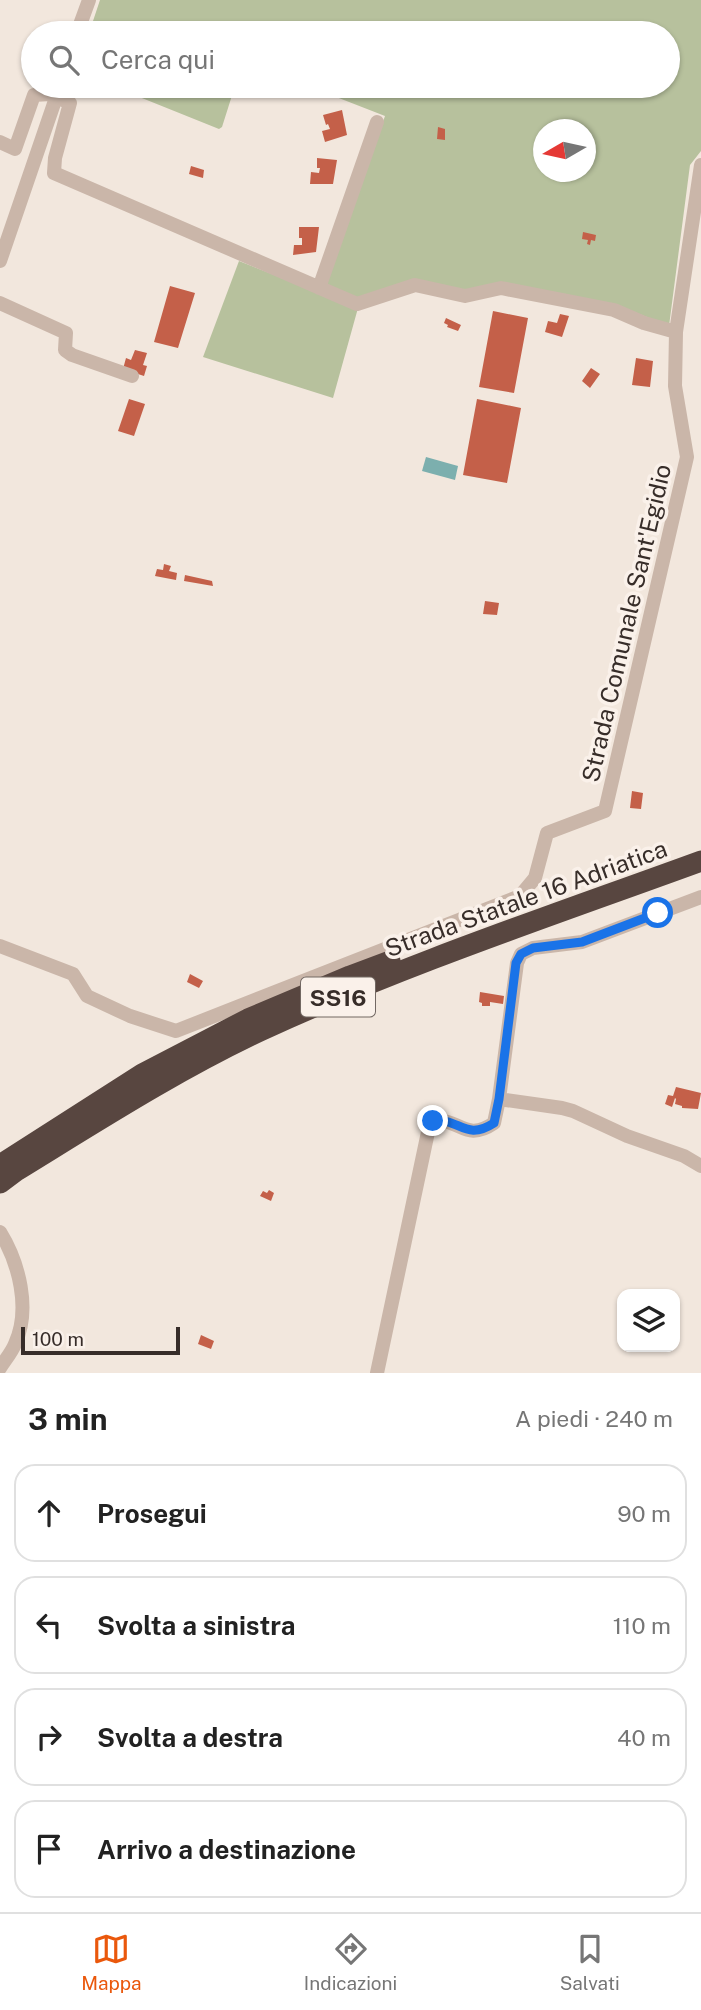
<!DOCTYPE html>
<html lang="it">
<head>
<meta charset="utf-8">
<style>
	:root { --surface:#fff; --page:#f2f2f2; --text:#222; --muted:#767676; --line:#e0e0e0; --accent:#ea580c }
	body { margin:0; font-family:"Public Sans",sans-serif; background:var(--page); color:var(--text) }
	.controls { position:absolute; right:21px; bottom:21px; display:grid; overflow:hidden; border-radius:14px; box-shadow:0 2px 5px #0004 }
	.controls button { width:63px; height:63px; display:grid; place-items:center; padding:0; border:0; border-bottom:2px solid var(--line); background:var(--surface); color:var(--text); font:35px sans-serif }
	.compass { position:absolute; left:533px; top:119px; width:63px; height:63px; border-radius:50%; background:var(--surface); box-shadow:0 2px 5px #0004; rotate:261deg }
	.scale { position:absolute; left:21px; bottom:18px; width:159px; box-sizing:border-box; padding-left:7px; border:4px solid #372d29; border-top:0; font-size:19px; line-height:24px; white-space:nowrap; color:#372d29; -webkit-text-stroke:5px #faf1ea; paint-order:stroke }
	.stop { position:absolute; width:21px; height:21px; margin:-16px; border:5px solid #1a73e8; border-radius:50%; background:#fff }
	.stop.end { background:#1a73e8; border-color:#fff; box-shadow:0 2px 7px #0008 }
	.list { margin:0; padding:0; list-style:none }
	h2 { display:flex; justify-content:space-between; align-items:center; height:91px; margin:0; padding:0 28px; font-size:30px }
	h2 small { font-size:23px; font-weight:400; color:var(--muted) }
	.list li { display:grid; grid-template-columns:46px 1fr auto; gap:21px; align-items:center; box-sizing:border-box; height:98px; margin:0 14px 14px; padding:0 14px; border:2px solid var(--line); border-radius:21px }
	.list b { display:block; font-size:26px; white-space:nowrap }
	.list em { font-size:23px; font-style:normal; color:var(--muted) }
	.icon { flex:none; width:38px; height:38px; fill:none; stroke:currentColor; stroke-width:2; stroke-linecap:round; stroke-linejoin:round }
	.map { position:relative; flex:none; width:701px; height:1373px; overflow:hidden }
	.search { position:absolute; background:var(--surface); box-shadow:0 2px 5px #0004; left:21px; right:21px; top:21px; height:77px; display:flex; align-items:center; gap:18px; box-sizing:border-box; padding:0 24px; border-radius:38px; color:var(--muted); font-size:26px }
	.sheet { height:539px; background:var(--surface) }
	nav { display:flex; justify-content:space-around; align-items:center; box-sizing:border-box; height:98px; border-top:2px solid var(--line); background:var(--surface); font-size:19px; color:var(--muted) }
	nav a { display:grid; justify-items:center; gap:4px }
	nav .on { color:var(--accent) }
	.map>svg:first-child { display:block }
</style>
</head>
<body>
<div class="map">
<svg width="701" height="1373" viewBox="0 0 701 1373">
	<rect width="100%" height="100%" fill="#f2e7dd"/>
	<path fill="#b7c19d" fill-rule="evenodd" d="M100,0H701V151L690,165L669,326L617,305L465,290L414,280L355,298L325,285L385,116L308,86H668V33H89ZM544,130H586V172H544Z
		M112,86H235L222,127L219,129Z
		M239,261L358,308L333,398L203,357Z"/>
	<path fill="#7cafae" d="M426,457L458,466L455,480L422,471Z"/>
	<path fill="#c46049" d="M342,110L347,135L325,142L322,131L330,129L328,124L326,125L323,115Z
		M438,127L445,129V140L437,139Z
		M317,158L337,160L333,184H310L311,172L319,173L320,168H317Z
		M191,166L204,170L203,178L189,174Z
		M299,227H319L316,252L293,255L294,245H302V238H299Z
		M583,232L596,235L595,241L591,240L590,245L587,244L588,240L582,239Z
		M170,286L195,293L178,348L154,342Z
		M493,311L528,318L514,393L479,387Z
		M560,314L569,316L562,337L545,332L548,321L557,323Z
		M446,318L461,325L458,331L447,327L448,325L444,323Z
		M135,350L147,353L143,365L147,366L144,376L123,369L126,358L131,360Z
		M636,358L653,361L650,387L632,385Z
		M591,368L600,374L590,388L582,381Z
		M129,399L145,404L134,436L118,431Z
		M477,399L521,408L507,483L463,475Z
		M164,564L171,566L169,571L177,573L176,580L155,576L157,569L163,570Z
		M185,575L212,581L213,586L184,581Z
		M485,601L499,603L497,615L483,614Z
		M632,791L643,793L641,809L630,808Z
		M190,974L203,981L199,988L187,982Z
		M480,992L504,996L503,1004L490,1002V1006H482V1003L479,1002Z
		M676,1087L701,1093L698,1109L682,1108V1106L675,1104L676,1099L675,1098L672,1107L665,1104L668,1095L673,1096Z
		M269,1190L274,1193L271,1201L260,1196L263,1191L267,1193Z
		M201,1335L214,1341L211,1349L198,1344Z"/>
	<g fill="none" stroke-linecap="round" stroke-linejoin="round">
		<path stroke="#cab6a9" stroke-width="14" d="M77,33L89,0
			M0,142L15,149L34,95L50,94L70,103L55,158L54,173L357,304L415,285L465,296L501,288L614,310L644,323L676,332
			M0,261L60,86
			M319,288L377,122
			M0,303L66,333L65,350L72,355L132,376
			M0,946L73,974L87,996L130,1016L176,1031L520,896L535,878L547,833L605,811L687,457L675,386L676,332L701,165
			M499,1099L562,1108L573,1111L627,1136L684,1156L701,1166
			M0,1232C19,1263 31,1309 15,1344C12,1352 5,1360 0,1368
			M377,1373L428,1132L433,1121C459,1117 465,1143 494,1123L499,1099L517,963L521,954L533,948L582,942L701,897"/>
		<path stroke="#584640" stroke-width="21" d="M0,1165L142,1074L248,1019L350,976L390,961
			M0,1183L16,1171C96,1122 175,1071 260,1031C403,965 553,915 701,861"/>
	</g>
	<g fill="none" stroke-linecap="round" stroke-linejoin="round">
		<path stroke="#1a73e8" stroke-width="9" d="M433,1121C459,1117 465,1142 494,1123L499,1099L516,963L521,954L533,948L582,942L658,913"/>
	</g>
	<g text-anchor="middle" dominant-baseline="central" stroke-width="7" stroke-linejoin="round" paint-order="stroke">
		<rect fill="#faf1ea" stroke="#726863" stroke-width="2" x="301" y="977.5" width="74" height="39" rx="5"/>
		<g font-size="23" font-weight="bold" fill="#372d29">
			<text x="338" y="997">SS16</text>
		</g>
		<g font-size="24" fill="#372d29" stroke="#faf1ea">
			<text transform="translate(626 623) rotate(-77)">Strada Comunale Sant'Egidio</text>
			<text transform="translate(526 898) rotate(-20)">Strada Statale 16 Adriatica</text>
		</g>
	</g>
</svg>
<div class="controls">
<button><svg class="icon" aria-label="layers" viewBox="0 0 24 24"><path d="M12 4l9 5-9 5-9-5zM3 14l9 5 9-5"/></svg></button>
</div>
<svg class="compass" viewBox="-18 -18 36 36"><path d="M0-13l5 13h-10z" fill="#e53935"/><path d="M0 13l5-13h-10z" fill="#767676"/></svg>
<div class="scale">100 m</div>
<div class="stop" style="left:658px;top:913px"></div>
<div class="stop end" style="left:433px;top:1121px"></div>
<div class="search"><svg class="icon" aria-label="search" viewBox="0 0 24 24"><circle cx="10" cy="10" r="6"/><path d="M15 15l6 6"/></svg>Cerca qui</div>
</div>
<section class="sheet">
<h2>3 min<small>A piedi · 240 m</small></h2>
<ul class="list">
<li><svg class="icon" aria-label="ahead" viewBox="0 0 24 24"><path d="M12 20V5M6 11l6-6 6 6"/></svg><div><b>Prosegui</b></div><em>90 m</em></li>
<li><svg class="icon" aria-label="left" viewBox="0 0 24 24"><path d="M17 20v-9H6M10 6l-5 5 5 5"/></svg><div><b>Svolta a sinistra</b></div><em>110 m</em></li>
<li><svg class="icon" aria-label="right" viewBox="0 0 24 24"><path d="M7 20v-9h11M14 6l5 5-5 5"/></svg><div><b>Svolta a destra</b></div><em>40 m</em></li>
<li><svg class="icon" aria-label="arrive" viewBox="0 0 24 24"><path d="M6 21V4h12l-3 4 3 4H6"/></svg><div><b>Arrivo a destinazione</b></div></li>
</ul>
</section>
<nav>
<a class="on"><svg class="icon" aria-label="map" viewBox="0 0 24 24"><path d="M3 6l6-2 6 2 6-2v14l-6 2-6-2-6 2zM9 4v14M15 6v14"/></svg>Mappa</a>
<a><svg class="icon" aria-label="directions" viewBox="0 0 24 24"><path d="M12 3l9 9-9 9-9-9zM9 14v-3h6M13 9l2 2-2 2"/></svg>Indicazioni</a>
<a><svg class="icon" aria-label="saved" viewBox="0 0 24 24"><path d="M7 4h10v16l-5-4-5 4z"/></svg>Salvati</a>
</nav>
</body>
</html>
